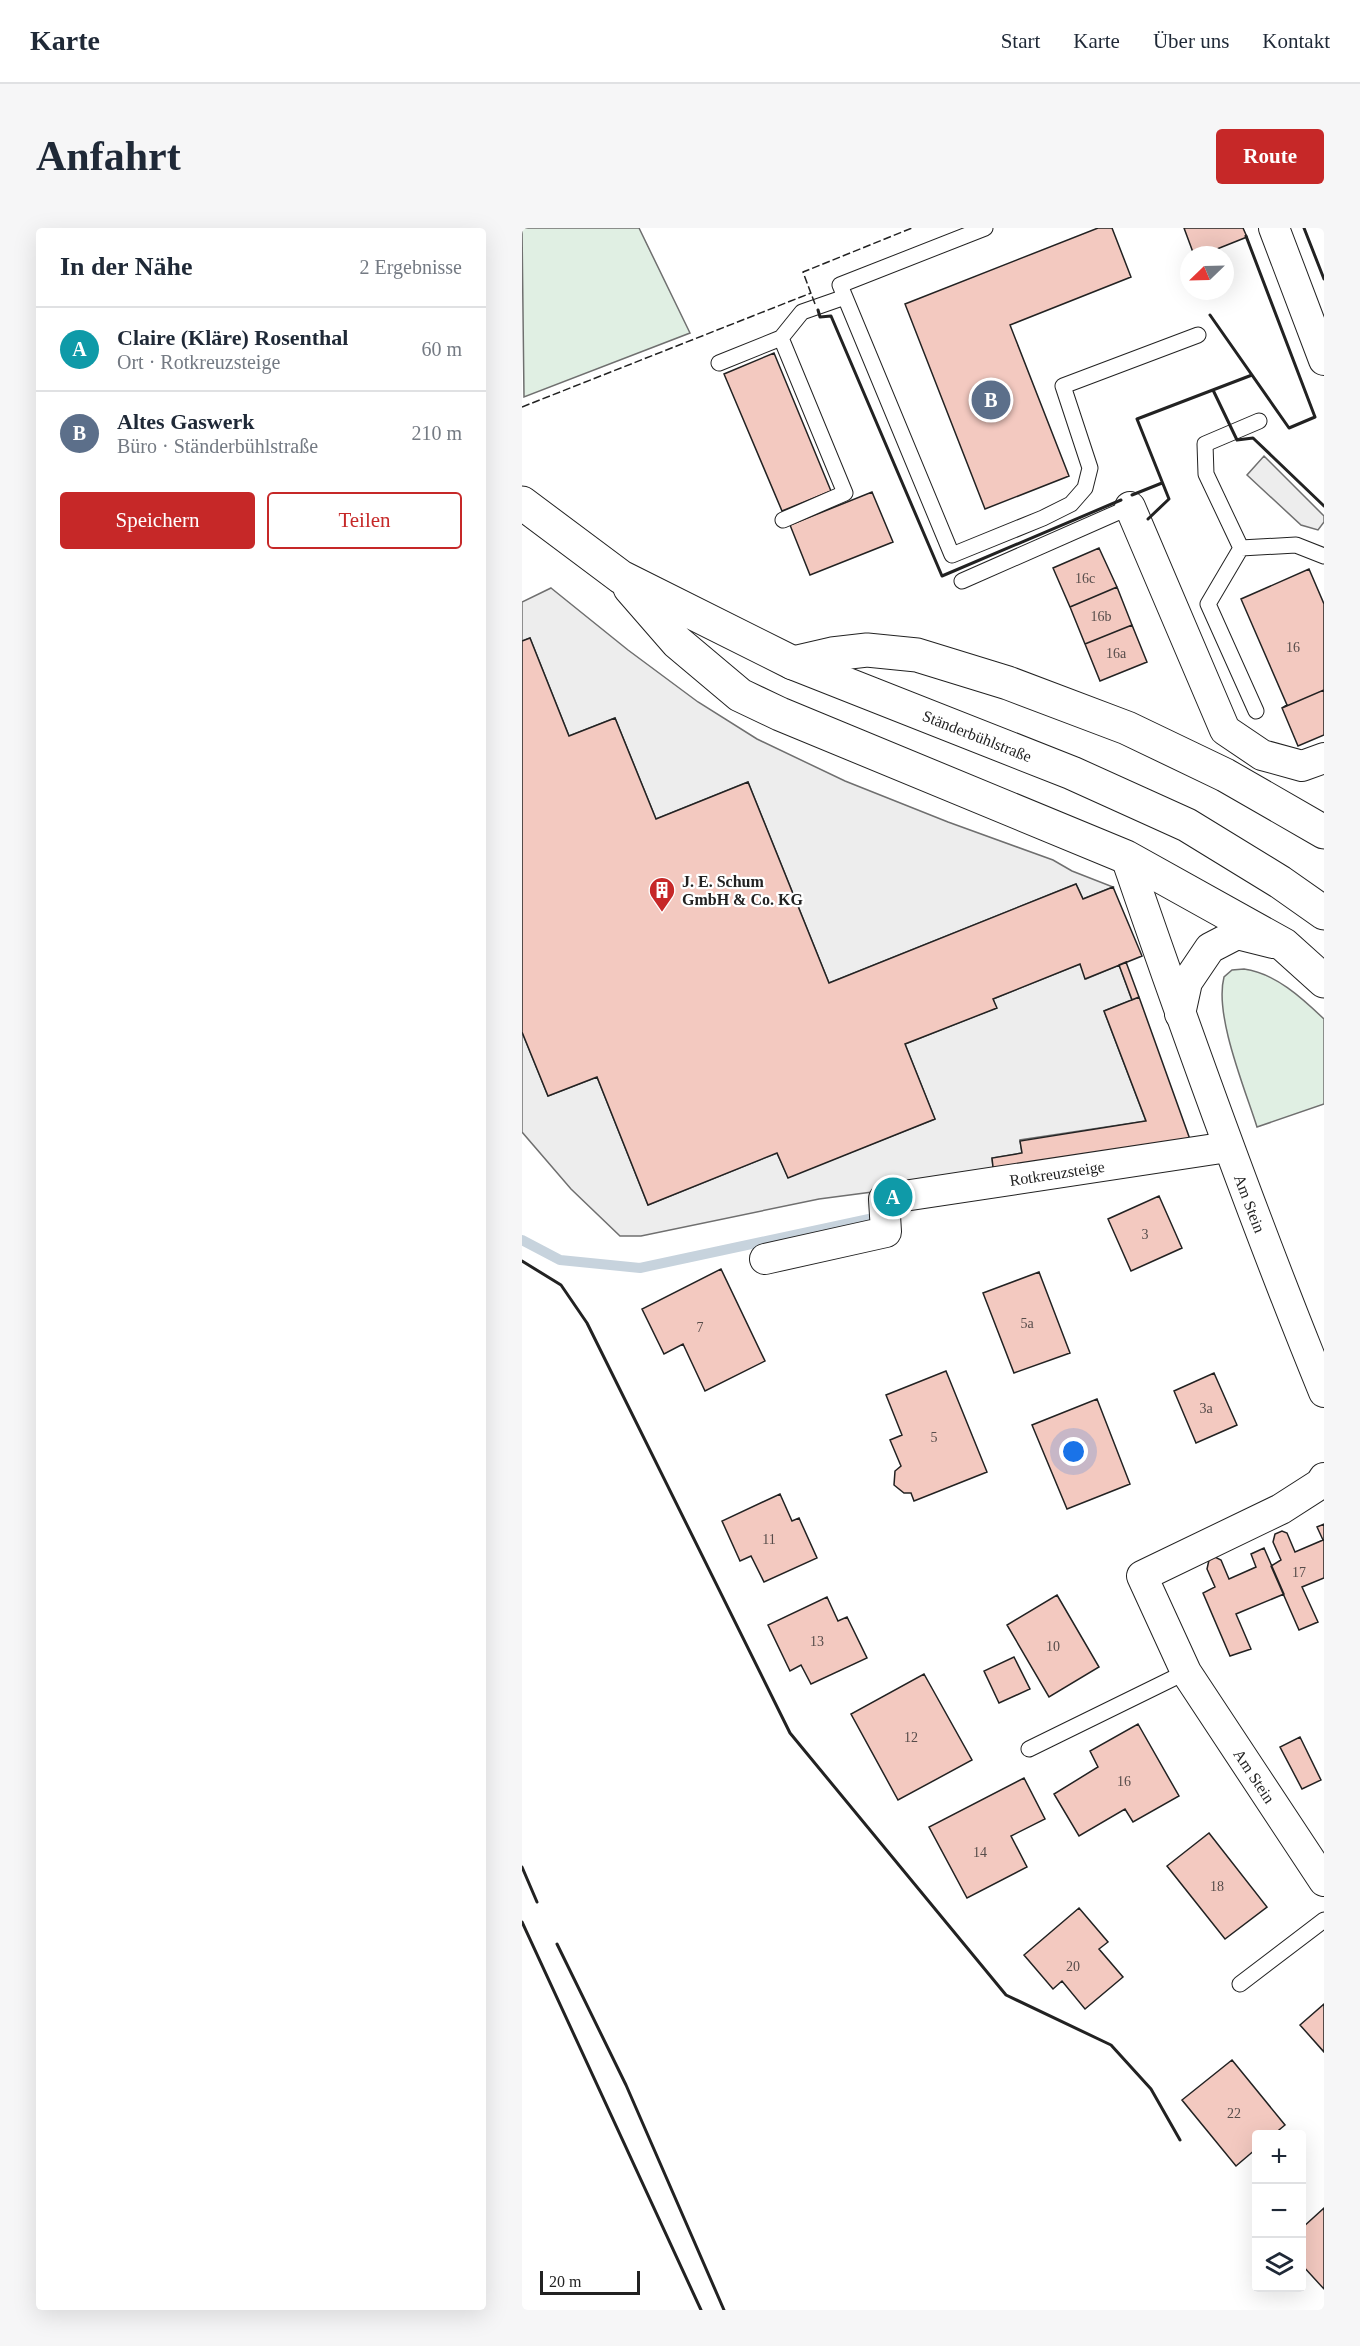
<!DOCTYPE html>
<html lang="de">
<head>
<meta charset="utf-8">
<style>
	:root { --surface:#fff; --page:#f6f6f7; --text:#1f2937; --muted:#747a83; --line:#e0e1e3; --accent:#c62828 }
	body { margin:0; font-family:"Times New Roman",serif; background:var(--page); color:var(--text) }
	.controls { position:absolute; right:18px; bottom:18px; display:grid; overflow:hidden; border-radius:6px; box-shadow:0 6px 24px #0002 }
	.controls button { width:54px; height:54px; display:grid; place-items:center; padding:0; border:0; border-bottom:2px solid var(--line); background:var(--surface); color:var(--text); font:30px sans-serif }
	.compass { position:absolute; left:658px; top:18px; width:54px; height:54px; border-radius:50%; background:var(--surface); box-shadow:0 6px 24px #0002; rotate:247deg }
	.scale { position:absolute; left:18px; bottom:15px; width:100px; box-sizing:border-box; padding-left:6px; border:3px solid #222; border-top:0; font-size:16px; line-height:21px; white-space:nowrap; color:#222; -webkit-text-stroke:4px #fff; paint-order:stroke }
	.you { position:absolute; left:552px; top:1224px; width:21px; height:21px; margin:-15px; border:4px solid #fff; border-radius:50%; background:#1a73e8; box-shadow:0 0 0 9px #1a73e833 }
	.badge { display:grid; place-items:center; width:39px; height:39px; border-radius:50%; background:var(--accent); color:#fff; font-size:20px; font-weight:700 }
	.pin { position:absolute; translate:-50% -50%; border:3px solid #fff; box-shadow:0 2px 6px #0006 }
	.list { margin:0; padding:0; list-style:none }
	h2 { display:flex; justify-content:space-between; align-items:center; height:78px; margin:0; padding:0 24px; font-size:26px }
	h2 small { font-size:20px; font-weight:400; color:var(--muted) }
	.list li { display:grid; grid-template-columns:39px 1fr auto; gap:18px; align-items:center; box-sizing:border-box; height:84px; padding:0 24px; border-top:2px solid var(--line) }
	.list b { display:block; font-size:22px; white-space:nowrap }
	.list p { margin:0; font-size:20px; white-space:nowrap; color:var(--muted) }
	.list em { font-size:20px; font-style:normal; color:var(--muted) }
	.actions { display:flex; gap:12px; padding:18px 24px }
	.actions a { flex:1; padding:14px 0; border:2px solid var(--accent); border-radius:6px; text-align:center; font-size:21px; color:var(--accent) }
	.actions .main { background:var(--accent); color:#fff }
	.icon { flex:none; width:33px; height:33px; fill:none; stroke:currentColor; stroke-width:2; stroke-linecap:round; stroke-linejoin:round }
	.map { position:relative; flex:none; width:802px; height:2082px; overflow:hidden; border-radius:6px }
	header { display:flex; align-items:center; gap:36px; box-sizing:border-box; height:84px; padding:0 30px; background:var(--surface); border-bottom:2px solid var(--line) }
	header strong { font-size:28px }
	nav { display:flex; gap:33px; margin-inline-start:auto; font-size:21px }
	.intro { display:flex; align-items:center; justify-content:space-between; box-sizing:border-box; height:144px; padding:0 36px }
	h1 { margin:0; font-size:42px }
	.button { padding:15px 27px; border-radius:6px; background:var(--accent); color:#fff; font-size:21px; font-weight:700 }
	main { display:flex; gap:36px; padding:0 36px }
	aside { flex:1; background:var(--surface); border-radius:6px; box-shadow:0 6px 24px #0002 }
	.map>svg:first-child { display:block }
</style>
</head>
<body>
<header>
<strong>Karte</strong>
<nav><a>Start</a><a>Karte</a><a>Über uns</a><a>Kontakt</a></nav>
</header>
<div class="intro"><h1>Anfahrt</h1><a class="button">Route</a></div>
<main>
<aside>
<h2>In der Nähe<small>2 Ergebnisse</small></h2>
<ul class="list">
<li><span class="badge" style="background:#0f9aa8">A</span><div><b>Claire (Kläre) Rosenthal</b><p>Ort · Rotkreuzsteige</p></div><em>60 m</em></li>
<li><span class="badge" style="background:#5c6f8a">B</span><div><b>Altes Gaswerk</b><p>Büro · Ständerbühlstraße</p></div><em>210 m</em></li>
</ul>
<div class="actions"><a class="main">Speichern</a><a>Teilen</a></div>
</aside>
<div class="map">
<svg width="802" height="2082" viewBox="0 0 802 2082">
	<rect width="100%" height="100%" fill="#fff"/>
	<path fill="#e0efe3" stroke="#6f6f6f" stroke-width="1.5" d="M0,0H117L168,105L2,169Z
		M722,741C753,745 780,770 802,791V876L735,899C723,861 692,787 702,749L710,742Z"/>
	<path fill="#ededed" stroke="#6f6f6f" stroke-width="1.5" d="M742,228L802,288V294L796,302L779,297L725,247Z
		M29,360L106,422L176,474L235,511L323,553L426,594L531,632L550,643L591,659L561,671L554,656L307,755L226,554L134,591L93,490L47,508L8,410L0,413V374Z
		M558,736L564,751L597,737L610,772L582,783L624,893L498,912L500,925L470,930L472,948L297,971L119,1008H98L49,961L0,904V804L26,868L75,849L126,977L255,925L266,949L413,891L383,816L474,780L471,771Z"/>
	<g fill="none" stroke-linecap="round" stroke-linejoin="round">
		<path stroke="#c7d3dd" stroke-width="10" d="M0,1012L38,1032L118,1040L361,988"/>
	</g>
	<path fill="#f3c9c0" stroke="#222" stroke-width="1.5" d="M576,0H590L609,49L488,97L547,248L463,281L383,76Z
		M662,0H721L725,9L680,27H672Z
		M252,125L309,263L260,283L202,146Z
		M350,264L371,314L288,347L268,297Z
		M577,320L595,359L548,379L531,340Z
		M787,341L802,376V462L760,480L765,477L719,371Z
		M595,359L610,397L563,416L548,379Z
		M610,397L625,434L578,453L563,416Z
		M8,410L47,508L93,490L134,591L226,554L307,755L554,656L561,671L591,659L620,728L563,751L558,736L471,771L475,780L383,816L413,891L266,950L255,925L126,977L75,849L26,868L0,804V413Z
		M802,462V507L776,518L760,480Z
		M604,734L617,769L610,772L597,737Z
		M617,769L670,917L472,948L470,930L500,925L498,913L624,893L582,783Z
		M637,968L660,1020L609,1043L586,991Z
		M199,1041L243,1133L183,1163L161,1116L142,1126L120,1081Z
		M517,1044L548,1125L492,1145L461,1065Z
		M424,1143L465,1244L392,1273L389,1265H382L372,1257L373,1243L379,1238L368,1212L380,1207L364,1167Z
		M692,1145L715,1197L674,1215L652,1163Z
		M575,1171L608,1256L545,1281L510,1197Z
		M258,1266L270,1293L277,1290L295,1330L242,1354L229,1328L218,1333L200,1293Z
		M802,1296V1350L780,1359L796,1394L777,1402L749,1338L759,1332L751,1314L753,1306L760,1303L765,1305L773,1324L801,1312L795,1299Z
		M742,1320L762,1366L714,1386L729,1421L708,1428L681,1365L693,1359L685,1341L687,1332L693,1329L699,1332L707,1351L734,1339L729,1326Z
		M535,1367L577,1439L527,1469L485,1397Z
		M305,1369L316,1393L325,1389L345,1430L289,1456L279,1437L268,1443L246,1397Z
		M492,1429L508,1461L477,1475L462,1443Z
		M402,1446L450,1532L376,1572L329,1486Z
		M616,1496L657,1568L611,1594L603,1581L557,1608L532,1566L576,1539L568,1523Z
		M778,1509L799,1552L780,1561L758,1519Z
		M502,1550L523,1591L489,1608L505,1639L445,1670L407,1599Z
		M687,1605L745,1679L703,1711L645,1638Z
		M557,1680L586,1714L577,1721L601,1749L563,1781L540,1753L531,1761L502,1727Z
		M802,1776V1824L778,1797Z
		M710,1832L763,1897L752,1906H734V1921L714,1938L660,1872Z
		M802,1980V2061L780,2037V2000Z"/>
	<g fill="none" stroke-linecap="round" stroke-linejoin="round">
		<g stroke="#222" stroke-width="17">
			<path id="lane" d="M463,0L318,57L430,327L521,290L549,276L563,260L568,240L541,158L676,107
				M197,135L259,110
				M737,193L683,216L684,246L719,320L774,317L802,328
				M261,292L323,265L259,110L280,84L323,69
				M719,320L686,376L734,483
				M440,353L608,279
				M507,1521L664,1444
				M718,1756L802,1692"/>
		</g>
		<g stroke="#222" stroke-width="32">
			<g id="street">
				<path d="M752,0L802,132"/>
				<path d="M608,279L703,502L740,527L780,538L802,530"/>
				<path id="s1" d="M604,629C666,809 730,988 802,1164"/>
				<path d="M658,786L665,754L688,720L715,706L751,715"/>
				<path id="s2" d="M243,1031L364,1004L362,971L706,919"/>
				<path id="s3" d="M802,1250L798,1256L759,1281L620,1348L664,1444L802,1653"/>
			</g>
		</g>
		<g stroke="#222" stroke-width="35">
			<g id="highway">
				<path id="s4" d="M0,275L99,349L271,435L550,545L665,597L758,654L802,685"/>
				<path d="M108,360L155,414L218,467L258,486L604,629L762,717L802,753"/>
				<path d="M271,435L310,426L345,422L395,427L486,455L605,500L703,547L802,604"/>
			</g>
		</g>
		<use href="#lane" stroke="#fff" stroke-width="15"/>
		<use href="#street" stroke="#fff" stroke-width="30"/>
		<use href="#highway" stroke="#fff" stroke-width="33"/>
		<path stroke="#222" stroke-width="1.5" stroke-dasharray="8 3" stroke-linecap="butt" d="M293,76L281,44L390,0
			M0,179L289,65"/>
		<path stroke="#222" stroke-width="3" d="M782,0L802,51
			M296,82L298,89L309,88L420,348L599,272
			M688,87L767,200L793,189L724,8
			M691,162L715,212L731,210L802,278
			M610,267L640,255
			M626,291L647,271L615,191L730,147
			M0,1033L39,1057L65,1095L268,1505L484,1767L589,1817L629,1861L658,1912
			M0,1639L15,1674
			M0,1694L179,2082
			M35,1716L104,1857L202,2082"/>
	</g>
	<defs>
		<g id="building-pin" transform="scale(1.35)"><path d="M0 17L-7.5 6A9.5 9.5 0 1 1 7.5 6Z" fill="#c62828" stroke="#fff"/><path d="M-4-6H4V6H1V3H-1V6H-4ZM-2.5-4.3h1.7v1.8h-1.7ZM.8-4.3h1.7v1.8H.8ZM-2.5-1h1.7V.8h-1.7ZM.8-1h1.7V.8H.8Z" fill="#fff"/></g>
	</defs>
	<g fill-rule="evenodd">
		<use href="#building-pin" x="140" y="662"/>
	</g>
	<g text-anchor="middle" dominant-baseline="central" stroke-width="4.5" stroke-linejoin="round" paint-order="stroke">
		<g font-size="14" fill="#564c4a">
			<text x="563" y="350">16c</text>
			<text x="579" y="388">16b</text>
			<text x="771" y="419">16</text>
			<text x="594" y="425">16a</text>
			<text x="623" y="1006">3</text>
			<text x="505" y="1095">5a</text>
			<text x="178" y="1099">7</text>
			<text x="684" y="1180">3a</text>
			<text x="412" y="1209">5</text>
			<text x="247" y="1311">11</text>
			<text x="777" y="1344">17</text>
			<text x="295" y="1413">13</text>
			<text x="531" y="1418">10</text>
			<text x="389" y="1509">12</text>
			<text x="602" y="1553">16</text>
			<text x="458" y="1624">14</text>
			<text x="695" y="1658">18</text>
			<text x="551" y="1738">20</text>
			<text x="712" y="1885">22</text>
		</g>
		<g font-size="16" fill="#222" stroke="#fff">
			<text stroke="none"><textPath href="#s4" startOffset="514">Ständerbühlstraße</textPath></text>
			<text stroke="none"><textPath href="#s2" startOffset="332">Rotkreuzsteige</textPath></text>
			<text stroke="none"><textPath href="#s1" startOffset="368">Am Stein</textPath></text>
			<text stroke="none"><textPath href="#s3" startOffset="438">Am Stein</textPath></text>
		</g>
		<g font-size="16" font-weight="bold" fill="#222" stroke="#fff" text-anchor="start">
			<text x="160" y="653">J. E. Schum<tspan x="160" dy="18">GmbH &amp; Co. KG</tspan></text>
		</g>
	</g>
</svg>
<div class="controls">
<button>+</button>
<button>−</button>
<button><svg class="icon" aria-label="layers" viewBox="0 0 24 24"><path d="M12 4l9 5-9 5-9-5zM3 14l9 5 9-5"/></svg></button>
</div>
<svg class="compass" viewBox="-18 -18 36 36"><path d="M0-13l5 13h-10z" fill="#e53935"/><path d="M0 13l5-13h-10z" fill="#747a83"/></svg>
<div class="scale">20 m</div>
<div class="you"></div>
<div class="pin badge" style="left:371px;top:969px;background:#0f9aa8">A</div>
<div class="pin badge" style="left:469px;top:172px;background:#5c6f8a">B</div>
</div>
</main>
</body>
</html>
